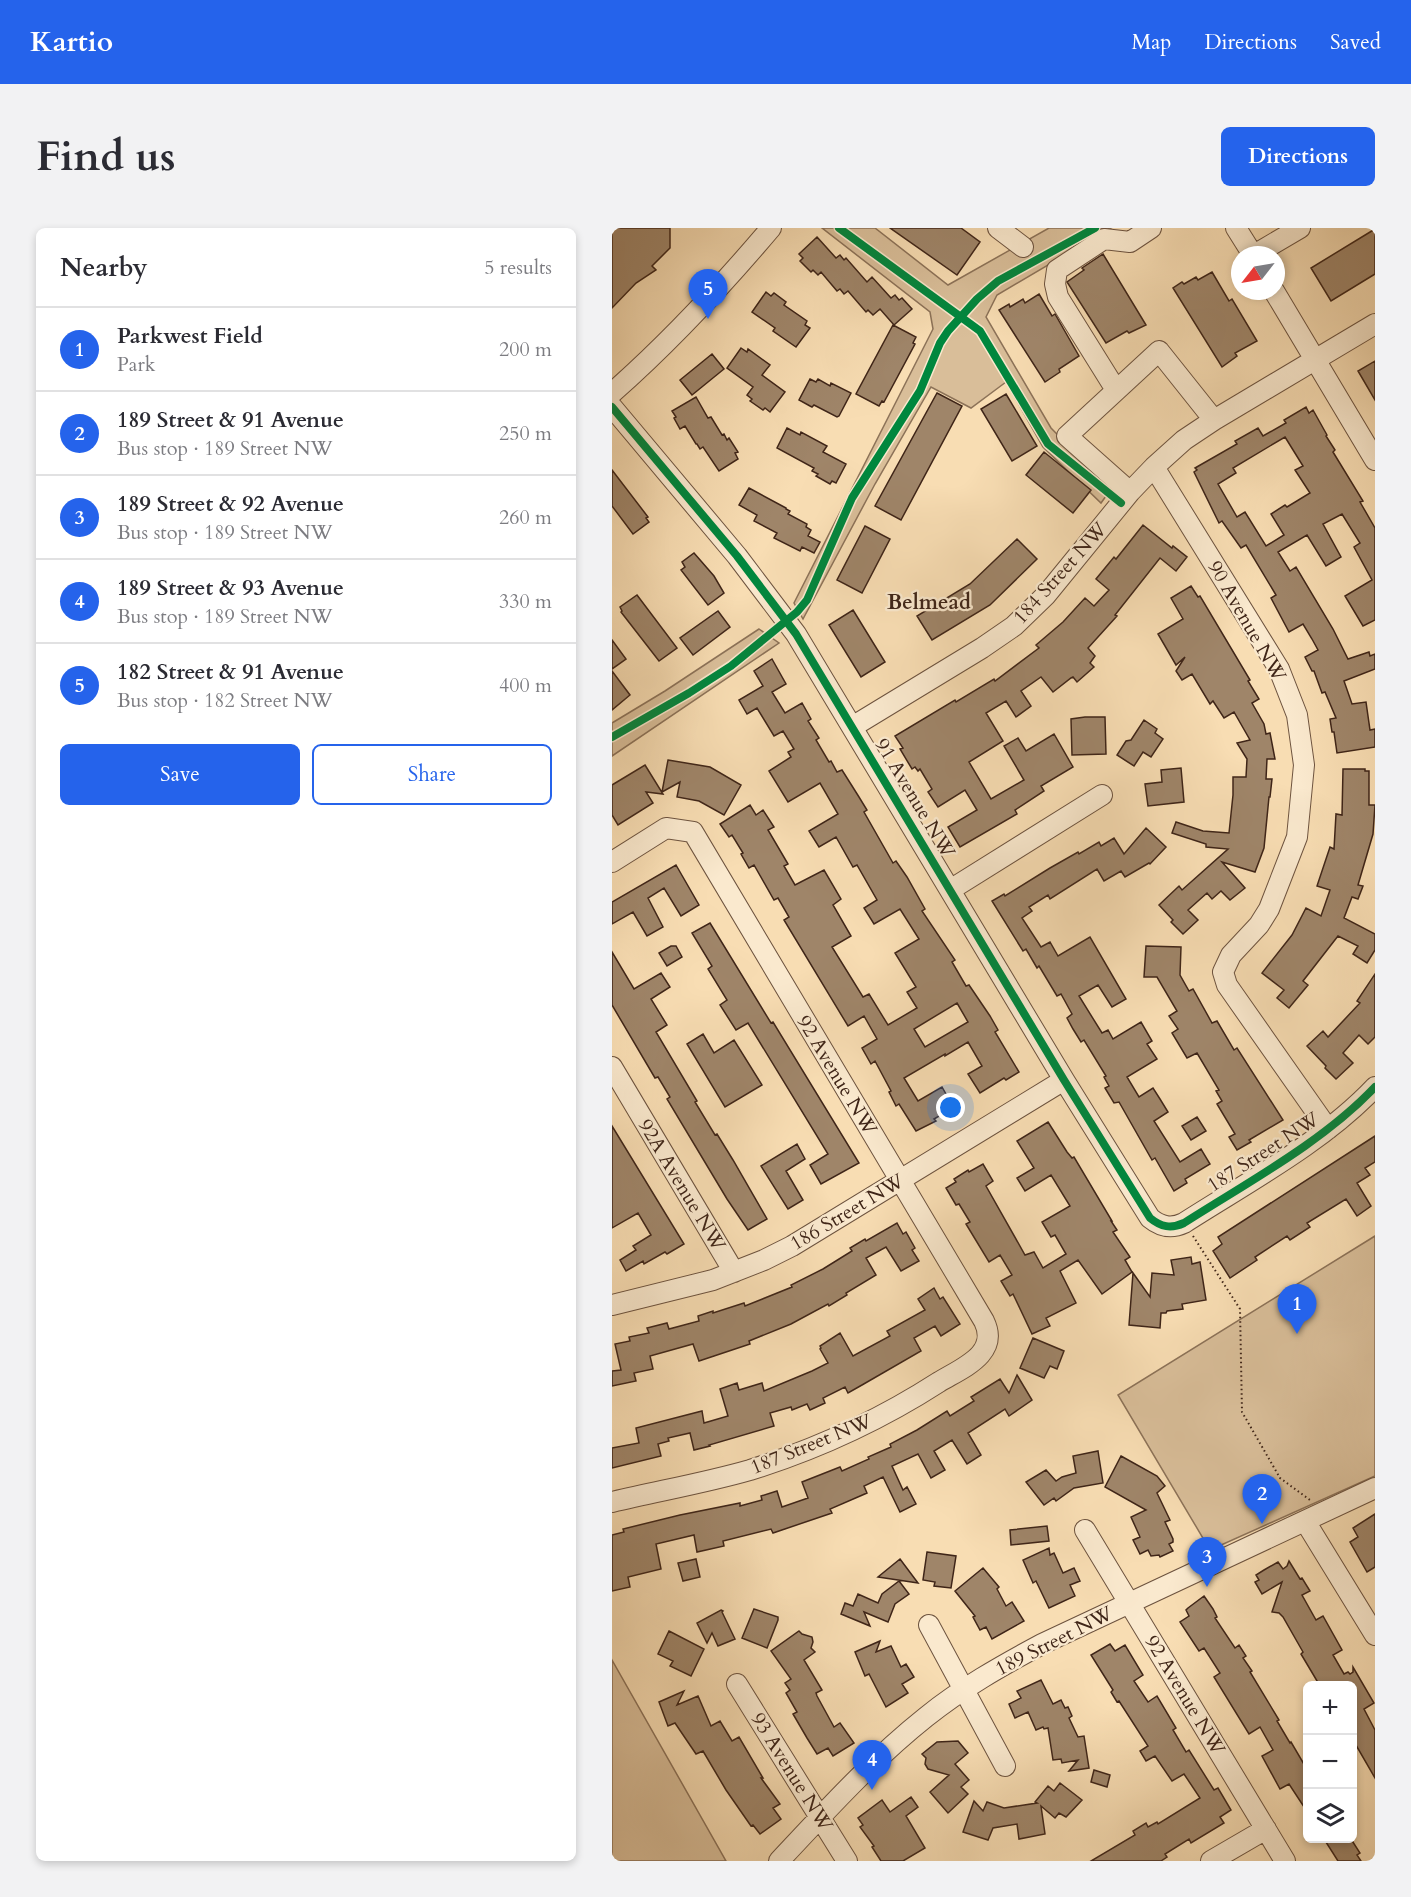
<!DOCTYPE html>
<html lang="en">
<head>
<meta charset="utf-8">
<style>
	:root { --surface:#fff; --page:#f2f2f3; --text:#2b2b33; --muted:#7c7c81; --line:#e1e1e2; --accent:#2563eb }
	body { margin:0; font-family:Cardo,serif; background:var(--page); color:var(--text) }
	.controls { position:absolute; right:18px; bottom:18px; display:grid; overflow:hidden; border-radius:9px; box-shadow:0 3px 9px #0003 }
	.controls button { width:54px; height:54px; display:grid; place-items:center; padding:0; border:0; border-bottom:2px solid var(--line); background:var(--surface); color:var(--text); font:30px sans-serif }
	.compass { position:absolute; left:619px; top:18px; width:54px; height:54px; border-radius:50%; background:var(--surface); box-shadow:0 3px 9px #0003; rotate:239deg }
	.you { position:absolute; left:339px; top:880px; width:21px; height:21px; margin:-15px; border:4px solid #fff; border-radius:50%; background:#1a73e8; box-shadow:0 0 0 9px #1a73e833 }
	.badge { display:grid; place-items:center; width:39px; height:39px; border-radius:50%; background:var(--accent); color:#fff; font-size:20px; font-weight:700 }
	.pin { position:absolute; translate:-50% -50px; filter:drop-shadow(0 2px 3px #0008) }
	.pin::after { content:''; position:absolute; top:32px; width:21px; height:18px; background:inherit; clip-path:polygon(0 0,100% 0,50% 100%) }
	.list { margin:0; padding:0; list-style:none }
	h2 { display:flex; justify-content:space-between; align-items:center; height:78px; margin:0; padding:0 24px; font-size:26px }
	h2 small { font-size:20px; font-weight:400; color:var(--muted) }
	.list li { display:grid; grid-template-columns:39px 1fr auto; gap:18px; align-items:center; box-sizing:border-box; height:84px; padding:0 24px; border-top:2px solid var(--line) }
	.list b { display:block; font-size:22px; white-space:nowrap }
	.list p { margin:0; font-size:20px; white-space:nowrap; color:var(--muted) }
	.list em { font-size:20px; font-style:normal; color:var(--muted) }
	.actions { display:flex; gap:12px; padding:18px 24px }
	.actions a { flex:1; padding:14px 0; border:2px solid var(--accent); border-radius:9px; text-align:center; font-size:21px; color:var(--accent) }
	.actions .main { background:var(--accent); color:#fff }
	.icon { flex:none; width:33px; height:33px; fill:none; stroke:currentColor; stroke-width:2; stroke-linecap:round; stroke-linejoin:round }
	.map { position:relative; flex:none; width:763px; height:1633px; overflow:hidden; border-radius:9px }
	header { display:flex; align-items:center; gap:36px; box-sizing:border-box; height:84px; padding:0 30px; background:var(--accent); color:#fff }
	header strong { font-size:28px }
	nav { display:flex; gap:33px; margin-inline-start:auto; font-size:21px }
	.intro { display:flex; align-items:center; justify-content:space-between; box-sizing:border-box; height:144px; padding:0 36px }
	h1 { margin:0; font-size:42px }
	.button { padding:15px 27px; border-radius:9px; background:var(--accent); color:#fff; font-size:21px; font-weight:700 }
	main { display:flex; gap:36px; padding:0 36px }
	aside { flex:1; background:var(--surface); border-radius:9px; box-shadow:0 3px 9px #0003 }
	.map>svg:first-child { display:block }
</style>
</head>
<body>
<header>
<strong>Kartio</strong>
<nav><a>Map</a><a>Directions</a><a>Saved</a></nav>
</header>
<div class="intro"><h1>Find us</h1><a class="button">Directions</a></div>
<main>
<aside>
<h2>Nearby<small>5 results</small></h2>
<ul class="list">
<li><span class="badge">1</span><div><b>Parkwest Field</b><p>Park</p></div><em>200 m</em></li>
<li><span class="badge">2</span><div><b>189 Street &amp; 91 Avenue</b><p>Bus stop · 189 Street NW</p></div><em>250 m</em></li>
<li><span class="badge">3</span><div><b>189 Street &amp; 92 Avenue</b><p>Bus stop · 189 Street NW</p></div><em>260 m</em></li>
<li><span class="badge">4</span><div><b>189 Street &amp; 93 Avenue</b><p>Bus stop · 189 Street NW</p></div><em>330 m</em></li>
<li><span class="badge">5</span><div><b>182 Street &amp; 91 Avenue</b><p>Bus stop · 182 Street NW</p></div><em>400 m</em></li>
</ul>
<div class="actions"><a class="main">Save</a><a>Share</a></div>
</aside>
<div class="map">
<svg width="763" height="1633" viewBox="0 0 763 1633">
	<rect width="100%" height="100%" fill="#f8ddb3"/>
	<filter id="stains"><feTurbulence type="fractalNoise" baseFrequency=".00333" numOctaves="4"/><feColorMatrix values="0 0 0 0 .2 0 0 0 0 .09 0 0 0 0 .02 0 0 0 .5 -.17"/></filter>
	<radialGradient id="worn" r=".72"><stop offset=".6" stop-color="#630" stop-opacity="0"/><stop offset="1" stop-color="#630" stop-opacity=".3"/></radialGradient>
	<path fill="#d9be99" stroke="#8c7258" stroke-width="1.5" d="M210,0H263L336,57L437,0H499L385,67L374,89L439,200L499,261L489,275L431,219L394,154L359,180L319,159L263,256L191,391L182,375L321,101L318,84Z
		M147,401L167,415L0,528V495L53,463Z
		M763,1008V1248L598,1322L506,1167Z
		M0,1432L114,1633H0Z"/>
	<path fill="#9f8569" stroke="#3f2518" stroke-width="1.5" fill-rule="evenodd" d="M0,0H58V20L40,38L44,42L24,55L0,80Z
		M278,0H349L368,14L345,47Z
		M763,1V46L719,73L699,40Z
		M205,9L224,30L228,27L232,32L234,30L255,54L260,49L279,70L283,67L287,72L290,70L300,81L282,97L268,81L261,87L256,82L254,84L236,63L232,66L228,61L225,63L209,44L206,47L201,42L199,44L188,33L191,30L187,26Z
		M491,26L534,97L517,105L515,103L494,115L455,54L472,42L470,40Z
		M600,44L617,73L620,71L645,113L623,125L625,128L610,139L561,60L570,54L572,56L584,49L586,52Z
		M154,64L159,68L162,65L174,74L172,77L195,93L193,97L198,100L184,119L161,103L163,100L140,84Z
		M427,66L440,88L443,86L467,128L447,141L448,144L433,154L387,82L397,76L398,79L411,71L413,75Z
		M281,97L304,109L301,115L303,116L272,174L270,173L267,178L244,166Z
		M129,120L135,124L136,121L158,137L150,147L173,164L158,184L153,180L151,182L138,173L140,171L135,167L141,159L115,140Z
		M100,126L112,141L80,167L68,152Z
		M763,133V172L746,143Z
		M198,151L204,154L206,151L218,158L219,155L239,165L227,188L225,189L202,177L200,179L198,178L187,172Z
		M325,165L350,178L289,292L263,278Z
		M394,166L425,218L400,233L369,181Z
		M84,169L96,190L99,189L110,207L112,206L115,212L117,210L126,224L123,225L126,231L107,243L91,219L88,221L85,216H84L73,198L68,201L62,190L64,189L60,183Z
		M694,179L697,185L701,182L715,207L714,208L723,222L721,224L751,273L748,274L763,300V392L751,398L733,368L760,352L742,319L748,315L730,286L711,296L729,329L714,338L695,307L666,324L678,343L684,339L721,401L736,431L757,424L758,428L763,426V441L732,453L740,476L754,474L758,502L763,501V519L725,525L722,504H720L718,491L724,490L713,464L710,465L702,443H700L693,429L706,422L700,411L691,396L677,404L659,370L664,367L634,317L629,320L610,293L607,295L582,244L585,242L583,240L625,216L623,213L646,200L651,208L674,195L672,192ZM673,209L691,238L683,242L698,265L675,279L673,277L659,286L672,307L654,318L633,284L625,289L606,256L624,245L621,240Z
		M175,200L188,207L189,204L215,218L211,224L234,236L224,255L220,253L218,256L204,248L206,246L200,243L202,240L165,220Z
		M432,224L479,262L461,285L414,247Z
		M0,242L36,289L34,290L37,294L21,306L0,278Z
		M137,260L174,280V281L178,283L176,286L195,296L194,299L199,302L196,308L208,314L202,325L190,319L188,323L162,310L165,305L142,293L145,287L127,277Z
		M531,297L560,320L561,318L575,329L564,343L548,330L503,387L505,388L476,420L483,428L478,435L482,439L465,454L461,449L459,450L441,464L429,449L409,463L419,478L404,489L394,473L374,485L391,513L357,534L379,571L412,552L392,518L406,510L414,523L442,506L461,539L429,558L432,563L403,582L405,586L348,619L336,599L365,582L353,562L326,579L316,564L320,561L308,541L306,543L303,539L300,541L288,521L291,520L283,508L343,472L344,474L382,451L383,453L427,420L424,417L451,394L473,370L482,378L497,362L484,351L502,329L504,331Z
		M253,298L278,311L250,365L225,352Z
		M405,311L425,331L378,377L320,412L305,388L358,356Z
		M82,325L102,348L112,365L96,377L69,342L73,339L70,334Z
		M579,358L586,369L588,368L638,452L636,453L647,471L640,475L652,496L654,506L658,505L663,531H655L654,551H660L658,569H657L652,620L643,644L610,634L633,660L618,672L609,663L600,671L595,665L576,682L586,692L571,706L559,694L561,692L547,677L567,658L570,662L616,621L594,619V616L560,605L564,594L591,603L617,605L621,567V549H634L635,531L625,515L638,512L622,484L612,490L601,473L598,476L580,446L570,452L564,443L573,429L564,437L546,406L571,391L559,370Z
		M25,367L65,420L47,433L9,384L10,383L8,379Z
		M241,382L273,434L249,449L217,397Z
		M106,383L118,399L81,427L68,410Z
		M0,412L14,431L0,441Z
		M160,431L174,456L160,464L173,485L190,475L199,491L196,493L207,510L204,512L217,534L219,533L225,544L230,542L247,569L255,582L252,584L281,635L284,633L295,649L313,681L310,683L343,732L340,734L354,758L357,757L378,788L386,802L383,804L407,844L394,852L392,850L368,865L356,846L370,838L356,814L333,828V826L292,850L306,873L330,859L339,875L326,882L329,887L322,891L324,893L304,903L287,876L284,878L277,864L279,863L263,833L259,836L250,820L265,811L252,788L236,798L172,692L177,689L166,670L162,672L142,637L137,640L129,626L131,625L120,607L117,609L108,596L138,577L144,587L151,582L162,599L156,602L176,636L172,638L183,657L212,642L229,671L221,677L239,708L220,719L251,769L257,766L276,797L305,780L295,764L304,759L283,725L307,711L288,681L262,696L252,680L265,672L245,637L241,639L224,609L207,619L197,603L226,586L208,555L176,574L157,543L179,529L176,524L182,521L171,503L162,508L145,480L135,486L127,472L151,458L142,443ZM345,775L356,794L313,819L302,801Z
		M0,443L18,467L0,482Z
		M473,489H493L494,526L460,527L459,491Z
		M532,492L545,501L543,505L551,511L539,529L531,524L522,538L505,527L514,513L519,512Z
		M56,532L98,539L129,557L112,587L87,573L65,569L68,554L50,564Z
		M33,537L51,566L34,564L41,575L6,597L0,587V557Z
		M569,540L572,574L536,578L533,556L550,554L549,542Z
		M731,541H753V543H757V577H763L761,606L746,657L751,658L746,671L740,669L732,690L763,706V722L755,735L741,726L746,718L726,708L691,753L696,757L677,780L665,770L672,762L650,745L680,707L694,680L709,688L718,662L705,658L718,619L722,621L724,586L730,587Z
		M534,600L554,619L538,636L537,635L513,649L509,643L492,653L485,641L438,671L436,667L417,679L420,683L410,690L429,719L438,714L446,728L478,709L514,771L500,779L486,757L467,768L490,805L496,802L501,811L529,794L540,813L535,816L545,831L515,849L527,869L541,860L548,871L556,884L542,893L568,934L589,921L598,936L573,951L575,955L562,963L543,930L540,932L507,874L502,875L493,860L497,858L492,849L494,848L472,812L469,814L461,801L455,790L460,786L449,766L445,768L427,738L425,740L414,721L411,723L380,673L392,666L393,668L438,640L466,624L467,626L487,614L489,618L502,610L512,626Z
		M64,637L87,677L69,688L52,660L36,670L51,699L35,708L21,684L0,696V674Z
		M98,695L159,795L161,794L247,935L209,956L198,937L216,926L136,795L124,802L108,777L115,772L96,741L100,738L80,705Z
		M59,718H64L70,729L55,738L47,725Z
		M534,718L569,719L568,747L577,763L581,761L600,795L605,793L622,822L625,820L671,892L637,912L639,914L625,922L617,909L623,906L605,876L610,873L604,863L607,862L585,825L575,830L560,805L566,801L557,788L565,783L545,749H532Z
		M0,724L22,761L49,745L58,759L39,771L55,797L44,804L85,873L83,874L103,907L105,906L121,932L155,991L136,1002L115,971L55,871L58,869L46,849L43,850L0,777Z
		M763,746V809L756,816L747,807L731,825L741,835L724,851L713,840L714,838L695,818L711,803L716,809L748,775L745,773Z
		M91,806L102,825L122,812L150,857L113,879L75,816Z
		M585,889L594,903L579,912L570,898Z
		M436,894L455,924L460,930L462,929L500,993H499L505,1002L501,1004L518,1029L513,1032L520,1044L490,1066L466,1032L448,1043L464,1075L434,1090L438,1098L420,1106L401,1066L398,1068L389,1053L400,1047L388,1027L377,1034L354,996L358,994L347,976L344,977L334,960L344,954L342,951L356,942L357,944L371,936L381,953L374,958L413,1027L422,1024L431,1040L454,1026L443,1007L439,1009L430,994L458,978L439,947L413,963L405,950L422,940L405,913Z
		M0,898L72,1016L55,1026L53,1024L32,1036L31,1033L14,1043L8,1032L24,1022L21,1018L39,1007L26,985L0,1000Z
		M763,908V934L753,940L758,947L745,955L759,978L745,988L734,971L695,995L698,999L678,1012L675,1008L643,1029L645,1032L618,1050L601,1023L610,1016L606,1009Z
		M185,916L193,931L174,943L191,972L176,981L149,938Z
		M285,995L291,1006L294,1004L303,1020L300,1022L307,1033L289,1043L274,1019L254,1030L264,1047L234,1065L235,1067L217,1078L216,1076L179,1096L137,1113L138,1116L87,1133L81,1116L38,1128L41,1141L22,1145L24,1153L0,1158V1143L9,1142L3,1116L18,1113L17,1109L37,1105L35,1100L55,1095L57,1101L87,1093L86,1088L101,1083V1085L132,1075L133,1078L180,1059L179,1057L211,1041L240,1023L238,1020L253,1011L254,1013Z
		M579,1029L580,1036L588,1034L594,1072L570,1076L571,1081L555,1083L554,1085H549L548,1100L517,1097L521,1045L538,1069L540,1045L562,1047L559,1032Z
		M322,1060L328,1071L331,1069L348,1096L329,1108L323,1098L302,1110L309,1123L250,1157L236,1165L233,1159L211,1170L213,1175L198,1182L195,1176L180,1182L179,1179L158,1185L162,1198L97,1217L98,1218L82,1222L78,1205L56,1210L57,1213L46,1216L49,1228L0,1240V1220L27,1215L24,1200L90,1183L92,1195L116,1188L108,1161L125,1155L127,1162L150,1155L152,1163L200,1143L216,1135L208,1121L209,1120L208,1118L228,1105L241,1128L278,1108L275,1103L313,1082L306,1071Z
		M421,1110L452,1123L445,1141L438,1138L432,1150L408,1140Z
		M405,1147L420,1172L397,1188L393,1181L356,1205L369,1227L355,1236L340,1212L322,1223L333,1242L319,1250L306,1226L280,1238L291,1262L295,1259L304,1276L288,1284L271,1249L252,1258L255,1265L218,1281L220,1285L161,1305L159,1301L111,1313L112,1318L85,1324L82,1307L44,1316L49,1341L16,1349L18,1359L0,1363V1307L12,1304L11,1301L68,1287L128,1275V1278L150,1272L149,1268L165,1263L170,1279L196,1270L190,1254L228,1239L230,1243L257,1231L256,1229L279,1219L278,1216L305,1202L335,1183L338,1188L362,1173L359,1169L388,1151L397,1165Z
		M486,1223L491,1255L462,1260L444,1273L442,1270L432,1277L414,1254L434,1242L444,1253L450,1249L464,1245L461,1228Z
		M509,1228L545,1248L553,1258L545,1265L558,1292L553,1294L561,1311V1314L557,1316L561,1323L548,1329L547,1327L539,1328L536,1322L528,1326L521,1312L528,1309L519,1289L534,1282L493,1259Z
		M763,1286V1339L755,1344L738,1314L746,1309L741,1300Z
		M435,1298L437,1313L399,1317L398,1302Z
		M437,1320L438,1327L442,1325L451,1345L462,1340L468,1353L458,1357L463,1368L437,1380L424,1353L421,1355L411,1332Z
		M315,1324L344,1328L339,1360L322,1358L323,1354L311,1352Z
		M84,1331L88,1349L71,1353L66,1335Z
		M288,1331L306,1355L266,1349Z
		M677,1333L688,1351L690,1350L698,1363L690,1367L704,1392L711,1388L730,1422L721,1427L732,1446L736,1444L738,1446L741,1444V1439L762,1475L752,1481L763,1502V1550L741,1512V1458H708L689,1426L691,1424L671,1389L667,1385L660,1384L670,1354L650,1366L643,1354L647,1352L644,1347L652,1342L666,1334L671,1341L675,1338Z
		M371,1340L387,1359L385,1361L394,1378L400,1374L412,1393L380,1411L374,1399L368,1402L361,1389L363,1388L343,1363Z
		M287,1353L297,1366L283,1376L276,1394L252,1384L258,1398L229,1386L233,1375L241,1378L246,1366L266,1375L270,1366Z
		M592,1368L601,1381L605,1389L603,1390L623,1420L627,1417L634,1428L631,1430L640,1443L638,1444L667,1492L665,1493L678,1515L679,1514L696,1543V1585L677,1556L668,1561L650,1528L661,1522L648,1499L637,1506L602,1449L608,1445L592,1420L587,1423L568,1394L577,1388L574,1382L576,1380Z
		M142,1381L166,1389V1392L155,1420L130,1410Z
		M109,1382L111,1383L110,1384L123,1411L106,1418L100,1405L95,1415L85,1395Z
		M57,1403L92,1421L79,1448L58,1438L61,1433L46,1426Z
		M187,1403L190,1406L200,1409L201,1414L199,1420L203,1424L192,1432L210,1462L204,1465L205,1468L222,1499L228,1495L242,1515L221,1528L216,1520L205,1526L195,1510L181,1486L185,1484L174,1465L178,1462L173,1455L179,1451L159,1423Z
		M268,1413L264,1424L279,1418L289,1439L294,1436L302,1449L290,1456L296,1465L274,1479L257,1446L253,1448L243,1424Z
		M498,1416L503,1423L513,1417L531,1447L522,1453L536,1474L545,1468L564,1500L561,1502L574,1524L577,1522L602,1562L606,1560L619,1582L608,1589L612,1595L579,1615L577,1611L553,1626L555,1629L549,1633H479L523,1607L521,1603L534,1595L536,1599L545,1594L546,1596L588,1570L572,1546L560,1553L543,1528L534,1533L528,1523L536,1518L507,1473L505,1474L499,1464L501,1462L479,1427Z
		M429,1452L441,1476L449,1472L453,1480L456,1479L460,1488L457,1490L466,1509L472,1508L477,1540L457,1543L466,1532L450,1535L449,1531L441,1532L436,1500L432,1501L431,1499L424,1502L416,1484L403,1490L397,1476L409,1470L405,1463Z
		M72,1463L65,1477L86,1468L99,1498L108,1493L120,1513L127,1509L151,1550H149L168,1576L161,1580L169,1591L148,1606L141,1597L139,1598L114,1562L91,1523L84,1526L63,1495L56,1498L47,1474Z
		M346,1513L356,1525L343,1536L357,1552L349,1559L356,1566L336,1585L318,1564L337,1547L316,1541L313,1536L314,1530L310,1526L325,1514Z
		M482,1542L498,1547L495,1559L479,1554Z
		M448,1555L470,1572L454,1589L447,1585L443,1590L429,1578L433,1606L407,1611L405,1596L381,1600L376,1612L351,1604L362,1573L371,1583L375,1574L392,1580L425,1575L423,1574L436,1558L442,1563Z
		M299,1569L306,1579L294,1588L313,1620L291,1633H269L260,1619L262,1618L248,1599L251,1597L246,1590L270,1572L278,1584Z
		M712,1611H739L748,1625L745,1627L749,1633H726Z"/>
	<g fill="none" stroke-linecap="round" stroke-linejoin="round">
		<g stroke="#6d533f" stroke-width="22">
			<path id="minor" d="M386,0L411,19
				M624,0L641,27
				M642,27L688,0
				M662,63L763,232
				M504,162L446,69L443,56L445,42L492,11L518,14L539,0
				M0,165C58,114 109,59 159,0
				M0,179L125,328L184,406L452,852L538,990C549,999 559,1001 572,995C636,954 711,914 763,859
				M542,239L667,441L685,487L692,537L685,609L657,681L647,697L619,727L611,744L615,757L716,901
				M518,264L455,208L547,123L602,192
				M240,499L370,420L402,398L434,367L518,264L542,239L572,212L602,192L763,96
				M0,634L54,600L81,604L372,1093C388,1126 350,1140 327,1154C268,1192 205,1221 138,1242C93,1255 46,1263 0,1274
				M338,662L490,567
				M0,839L122,1044
				M0,1077L101,1052L152,1032L180,1018L452,852
				M693,1293L763,1407
				M473,1302L673,1633
				M317,1397L393,1538
				M125,1456L235,1633
				M167,1633C214,1583 260,1532 314,1489C350,1460 389,1438 430,1416L763,1260
				M599,1633L654,1601"/>
		</g>
		<path stroke="#3f2518" stroke-width="2" stroke-dasharray="1.5 3" stroke-linecap="butt" d="M581,1008L628,1081L630,1184L668,1250L698,1272"/>
		<use href="#minor" stroke="#fae9ce" stroke-width="20"/>
		<g stroke="#fae9ce" stroke-width="11">
			<path id="cycleway" d="M227,0L368,103L436,216L509,275
				M0,179L125,328L184,406L452,852L538,990C549,999 559,1001 572,995C636,954 711,914 763,859
				M0,509L77,465L119,438L185,384L195,372L240,270L308,163L328,115L336,103L365,71L386,53L483,0"/>
		</g>
		<use href="#cycleway" stroke="#00873e" stroke-width="8"/>
	</g>
	<g text-anchor="middle" dominant-baseline="central" stroke-width="4.5" stroke-linejoin="round" paint-order="stroke">
		<g font-size="20" fill="#3f2518" stroke="#fae9ce">
			<text transform="translate(448 345) rotate(-48)">184 Street NW</text>
			<text transform="translate(635 393) rotate(60)">90 Avenue NW</text>
			<text transform="translate(303 570) rotate(59)">91 Avenue NW</text>
			<text transform="translate(225 847) rotate(59)">92 Avenue NW</text>
			<text transform="translate(651 924) rotate(-33)">187 Street NW</text>
			<text transform="translate(70 957) rotate(59)">92A Avenue NW</text>
			<text transform="translate(235 984) rotate(-31)">186 Street NW</text>
			<text transform="translate(199 1216) rotate(-22)">187 Street NW</text>
			<text transform="translate(442 1413) rotate(-27)">189 Street NW</text>
			<text transform="translate(573 1467) rotate(59)">92 Avenue NW</text>
			<text transform="translate(180 1544) rotate(58)">93 Avenue NW</text>
		</g>
		<g font-size="21" font-weight="bold" fill="#3f2518" stroke="#fae9ce">
			<text x="317" y="374">Belmead</text>
		</g>
	</g>
	<rect width="100%" height="100%" filter="url(#stains)"/>
	<rect width="100%" height="100%" fill="url(#worn)"/>
</svg>
<div class="controls">
<button>+</button>
<button>−</button>
<button><svg class="icon" aria-label="layers" viewBox="0 0 24 24"><path d="M12 4l9 5-9 5-9-5zM3 14l9 5 9-5"/></svg></button>
</div>
<svg class="compass" viewBox="-18 -18 36 36"><path d="M0-13l5 13h-10z" fill="#e53935"/><path d="M0 13l5-13h-10z" fill="#7c7c81"/></svg>
<div class="you"></div>
<div class="pin badge" style="left:685px;top:1106px">1</div>
<div class="pin badge" style="left:650px;top:1296px">2</div>
<div class="pin badge" style="left:595px;top:1359px">3</div>
<div class="pin badge" style="left:260px;top:1562px">4</div>
<div class="pin badge" style="left:96px;top:91px">5</div>
</div>
</main>
</body>
</html>
